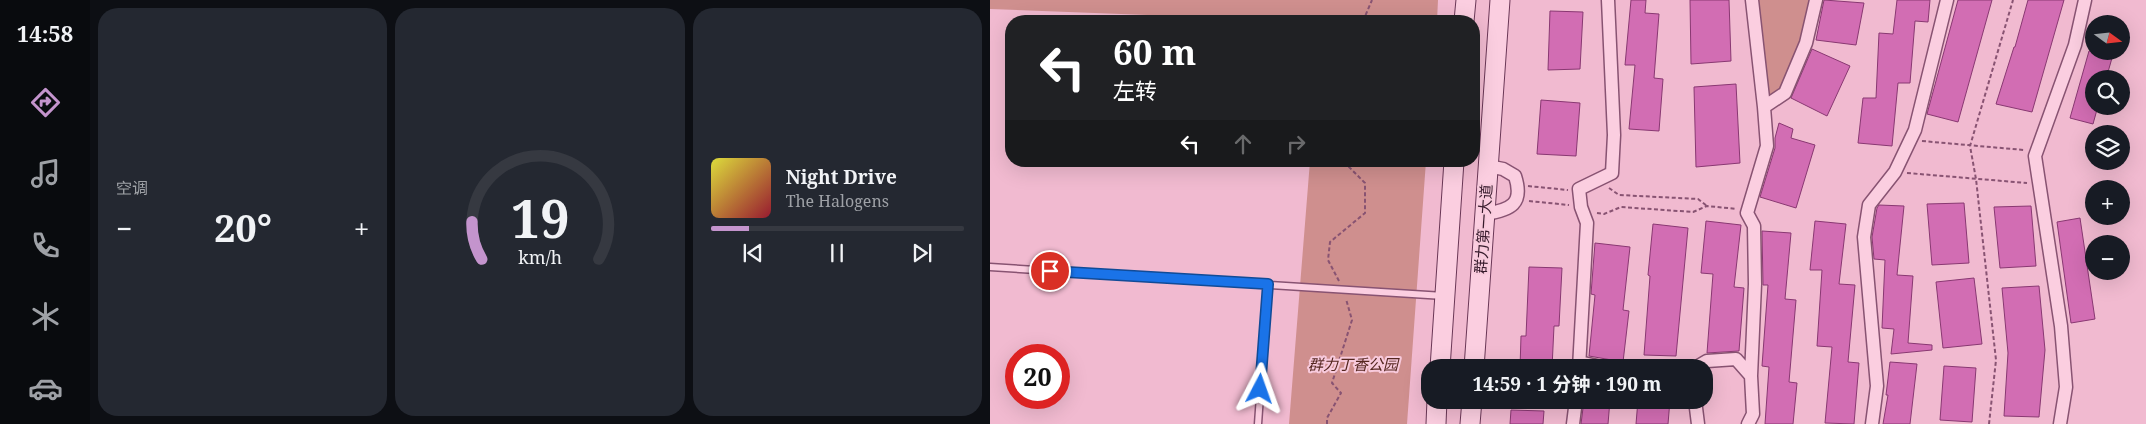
<!DOCTYPE html>
<html lang="zh">
<meta charset="utf-8">
<style>
:root{--surface:#171b24;--page:#242831;--text:#f1f3f6;--muted:#9ea1a6;--line:#363941;--accent:#c494cd}
body{margin:0;font-family:"Noto Serif","Noto Sans SC",serif;background:var(--page);color:var(--text);height:100vh;display:flex;flex-direction:column;font-size:19px;white-space:nowrap}
*{box-sizing:border-box;margin:0}
p{font-size:16px;color:var(--muted)}
.icon{flex:none;width:28px;height:28px;fill:none;stroke:currentColor;stroke-width:2;stroke-linecap:round;stroke-linejoin:round}
.map{position:relative;flex:1;overflow:hidden}
.sheet{display:flex;flex-direction:column;gap:8px;padding:8px;background:#0d0f14;width:900px}
.sheet>*{flex:none}
.top-card{position:absolute;left:15px;top:15px;width:475px;height:152px;border-radius:20px;box-shadow:0 5px 20px #0002;background:#202124;color:#fff;overflow:hidden}
.needle{width:32px;rotate:105deg}
.tools{position:absolute;left:1095px;top:15px;display:grid;gap:10px}
.tools a{display:grid;place-items:center;width:45px;height:45px;border-radius:50%;background:var(--surface);box-shadow:0 5px 20px #0002;font-size:25px}
.speed{position:absolute;left:15px;top:344px;display:flex;gap:10px;font-size:25px;font-weight:700;text-align:center}
.speed>*{display:grid;place-content:center;width:65px;height:65px;border-radius:50%;background:var(--surface);box-shadow:0 5px 20px #0002;line-height:1}
.speed .limit{border:8px solid #d22;background:#fff;color:#111}
.pin{position:absolute;display:grid;place-items:center;width:42px;height:42px;color:#fff;margin:-21px;border:2px solid #fff;border-radius:50%;box-shadow:0 1px 5px #0007}
.me{position:absolute;width:55px;margin:-28px;rotate:4deg;stroke-linejoin:round;filter:drop-shadow(0 0 4px #0008)}
.turn{display:flex;align-items:center;gap:18px;height:105px;padding:0 25px;font-size:22px}
.turn .icon{width:65px;height:65px;stroke-width:2.5}
.turn b{display:block;font-size:35px;line-height:42px}
.lanes{display:flex;align-items:center;height:48px;padding:0 25px;background:#0003;justify-content:center;gap:25px;direction:ltr}
.lanes .off{opacity:.35}
.big{font-size:38px;font-weight:700;line-height:1.1}
.sheet .card{flex:1;display:flex;flex-direction:column;justify-content:center;gap:8px;min-width:0;padding:0 18px;border-radius:20px;background:var(--page)}
.sheet .dial{align-items:center;gap:0}
.dial svg{height:130px;overflow:visible;fill:none;stroke:var(--line);stroke-width:7;stroke-linecap:round;text-anchor:middle}
.dial text{fill:var(--text);stroke:none}
.song{display:flex;align-items:center;gap:15px}
.cover{width:60px;height:60px;border-radius:8px;background:linear-gradient(135deg,hsl(60 70% 55%),hsl(350 70% 35%))}
.played{height:5px;border-radius:2px;background:linear-gradient(90deg,var(--accent) 15%,var(--line) 15%)}
.keys{display:flex;justify-content:space-around;direction:ltr}
.heat{display:flex;justify-content:space-between;align-items:center;font-size:28px;direction:ltr}
.sheet .tiles{flex:1;display:grid;gap:8px;grid-template-columns:repeat(3,1fr)}
.trip{position:absolute;left:431px;top:359px;width:292px;height:50px;border-radius:20px;background:var(--surface);box-shadow:0 5px 20px #0002;font-weight:700;line-height:50px;text-align:center}
main{display:flex;flex:1;min-height:0}
.tab-bar{display:flex;flex-direction:column;width:90px;justify-content:space-around;align-items:center;background:#090b0e;color:var(--muted)}
.tab-bar .icon{width:35px;height:35px}
.tab-bar .current{color:var(--accent)}
.tab-bar b{font-size:22px;color:var(--text)}
.map>svg:first-child{display:block}
</style>
<main>
<nav class="tab-bar">
<b>14:58</b>
<svg class="icon current" aria-label="directions" viewBox="0 0 24 24"><path d="M12 3l9 9-9 9-9-9zM9 14v-3h6M13 9l2 2-2 2"/></svg>
<svg class="icon" aria-label="music" viewBox="0 0 24 24"><path d="M9 18V5l10-2v13"/><circle cx="6" cy="18" r="3"/><circle cx="16" cy="16" r="3"/></svg>
<svg class="icon" aria-label="phone" viewBox="0 0 24 24"><path d="M5 4h4l2 5-3 2q2 4 5 5l2-3 5 2v4C11 20 4 13 5 4z"/></svg>
<svg class="icon" aria-label="climate" viewBox="0 0 24 24"><path d="M12 3v18M4 7l16 10M4 17L20 7"/></svg>
<svg class="icon" aria-label="car" viewBox="0 0 24 24"><path d="M5 17H2v-5l4-1 3-4h7l3 4 3 1v5h-3M9 17h6M6 11h13"/><circle cx="7" cy="17" r="2"/><circle cx="17" cy="17" r="2"/></svg>
</nav>
<section class="sheet">
<div class="tiles">
<div class="card"><p>空调</p>
<div class="heat"><a>−</a><b class="big">20°</b><a>+</a></div>
</div>
<div class="card dial"><svg viewBox="0 0 100 80">
<path d="M14 69A42 42 0 1 1 86 69"/>
<path d="M14 69A42 42 0 0 1 8 46" stroke="#c494cd"/>
<text x="50" y="56" font-size="32" font-weight="700">19</text>
<text x="50" y="72" font-size="11">km/h</text>
</svg></div>
<div class="card">
<div class="song"><i class="cover"></i><div><b>Night Drive</b><p>The Halogens</p></div></div>
<div class="played"></div>
<div class="keys"><svg class="icon" aria-label="previous" viewBox="0 0 24 24"><path d="M18 5L8 12l10 7zM5 5v14"/></svg><svg class="icon" aria-label="pause" viewBox="0 0 24 24"><path d="M8 5v14M16 5v14"/></svg><svg class="icon" aria-label="next" viewBox="0 0 24 24"><path d="M6 5l10 7-10 7zM19 5v14"/></svg></div>
</div>
</div>
</section>
<div class="map">
<svg width="1156" height="424" viewBox="0 0 1156 424">
<rect width="100%" height="100%" fill="#f1bad0"/>
<!-- green -->
<path fill="#cf8f8e" d="M0 0H448L447 21H312L0 9Z
M762 0H826L795 93 774 107Z
M320 161H436L417 424H299Z"/>
<!-- building -->
<path fill="#d26db3" stroke="#893872" d="M641 0H656L655 13 669 14 664 78 673 79 669 131 639 129 645 65H635Z
M700 0H739L741 61 701 64Z
M834 0 874 3 866 45 826 40Z
M907 0H940L938 22 925 21 920 83H908L902 146 868 143 873 98H886L889 33 903 34Z
M968 0H1002L968 122 937 114Z
M1038 0H1074L1042 112 1006 104 1024 47H1025Z
M560 11 593 12 590 69 558 70Z
M822 49 860 66 837 116 801 98Z
M1099 51H1124L1116 79H1104V106H1108L1103 124 1080 118Z
M746 84 750 163 706 167 704 87Z
M551 100 590 103 586 156 547 154Z
M789 123 803 129 801 138 825 145 806 208 770 197 785 148V138Z
M974 203 979 263 942 265 937 204Z
M889 205 914 206 907 275 923 276 918 343 942 345V350L901 354 904 329 892 328 895 260 884 259 882 237 887 208Z
M1041 206 1046 266 1010 268 1004 207Z
M1090 218 1105 319 1081 323 1067 222Z
M716 221 751 225 744 287 754 288 749 351 717 353 723 274 711 273Z
M825 221 856 224 849 284 865 285 858 362 869 363 864 424 835 423 842 347 827 346 832 270H820Z
M663 224 698 228 686 356 654 355 660 276 658 275Z
M772 231 801 233 795 299 806 300 799 382 807 383 803 424H775L779 367 772 366 778 285H773Z
M605 243 640 247 633 310 639 311 633 362 599 356 605 295 601 294Z
M539 267 572 268 569 326H564L562 368H530L531 336H536Z
M984 278 992 344 953 348 946 282Z
M1049 286 1055 350 1049 417 1014 416 1018 353 1012 288Z
M900 362 927 364 920 424H893L898 395H896Z
M954 366 986 368 982 422 950 420Z
M594 400H620L618 424H591Z
M648 400H680L678 424H646Z
M521 410 554 411 553 424H520Z"/>
<g fill="none" stroke-linecap="round" stroke-linejoin="round">
<!-- service casing -->
<g stroke="#885372" stroke-width="9">
<path id="service" d="M0 267 454 296
M268 424 278 284"/>
</g>
<!-- minor casing -->
<g stroke="#885372" stroke-width="15">
<path id="minor" d="M762 0 774 107
M495 214C521 210 534 204 525 176L513 169 498 166
M589 362 616 368
M589 368 597 223 591 207 589 189 622 173 624 135 618 0
M705 368 717 361 746 359 761 376 763 414 758 424
M761 376 765 284 764 226 757 213 777 146 774 107 795 93 816 43 826 0
M705 400 708 424
M583 424 586 400
M882 424 887 386 874 237 879 205 905 172 925 130 957 0
M1070 424 1076 387 1071 326 1045 156 1085 45 1095 0"/>
</g>
<!-- secondary casing -->
<g stroke="#6a3756" stroke-width="21">
<path id="secondary" d="M474 21 476 0
M450 368 464 161
M484 368 510 0
M446 424 447 400
M480 424 482 400"/>
</g>
<!-- path -->
<path stroke="#885372" stroke-width="2" stroke-dasharray="4 2.5" stroke-linecap="butt" d="M373 21 382 0
M932 141 1034 150
M917 173 1037 183
M538 186 578 190
M619 188 629 195 708 199 717 206
M539 201 579 205
M607 213 614 214 631 207 703 212 717 206 747 209
M349 281 338 260 340 242 375 213V183L353 161
M337 424V418L351 393 342 383 362 320 356 299
M999 424 1006 360 986 179 980 146 1023 0"/>
<!-- service -->
<use href="#service" stroke="#fbcee0" stroke-width="6"/>
<!-- minor -->
<use href="#minor" stroke="#fbcee0" stroke-width="12"/>
<!-- secondary -->
<use href="#secondary" stroke="#fbcee0" stroke-width="19"/>
</g>
<g fill="none" stroke-linecap="round" stroke-linejoin="round">
<!-- route casing -->
<g stroke="#114b97" stroke-width="12">
<path id="route" d="M60 271 278 284 270 389"/>
</g>
<!-- route -->
<use href="#route" stroke="#1a73e8" stroke-width="9"/>
</g>
<g text-anchor="middle" stroke-width="4" stroke-linejoin="round" paint-order="stroke">
<!-- street labels -->
<g font-size="15" fill="#361a2b" stroke="#f8cadc">
<text transform="translate(494 229) rotate(-86)" y="5">群力第一大道</text>
</g>
<!-- park labels -->
<g font-size="15" font-style="italic" fill="#54261f" stroke="#f8cadc">
<text x="363" y="370">群力丁香公园</text>
</g>
</g>
</svg>
<div class="tools">
<a><svg class="needle" viewBox="-14 -14 28 28"><path d="M0-13l5 13h-10z" fill="#e53935"/><path d="M0 13l5-13h-10z" fill="#9ea1a6"/></svg></a>
<a><svg class="icon" aria-label="search" viewBox="0 0 24 24"><circle cx="10" cy="10" r="6"/><path d="M15 15l6 6"/></svg></a>
<a><svg class="icon" aria-label="layers" viewBox="0 0 24 24"><path d="M12 4l9 5-9 5-9-5zM3 14l9 5 9-5"/></svg></a>
<a>+</a>
<a>−</a>
</div>
<div class="speed"><div class="limit">20</div></div>
<div class="pin" style="left:60px;top:271px;background:#d93025"><svg class="icon" aria-label="arrive" viewBox="0 0 24 24"><path d="M6 21V4h12l-3 4 3 4H6"/></svg></div>
<svg class="me" style="left:270px;top:389px" viewBox="-20 -20 40 40"><path d="M0-17L14 15 0 8-14 15z" fill="#1a73e8" stroke="#fff" stroke-width="4"/></svg>
<div class="trip">14:59 · 1 分钟 · 190 m</div>
<div class="top-card">
<div class="turn"><svg class="icon" aria-label="left" viewBox="0 0 24 24"><path d="M17 20v-9H6M10 6l-5 5 5 5"/></svg><div><b>60 m</b>左转</div></div>
<div class="lanes"><svg class="icon" aria-label="left" viewBox="0 0 24 24"><path d="M17 20v-9H6M10 6l-5 5 5 5"/></svg><svg class="icon off" aria-label="ahead" viewBox="0 0 24 24"><path d="M12 20V5M6 11l6-6 6 6"/></svg><svg class="icon off" aria-label="right" viewBox="0 0 24 24"><path d="M7 20v-9h11M14 6l5 5-5 5"/></svg></div>
</div>
</div>
</main>
